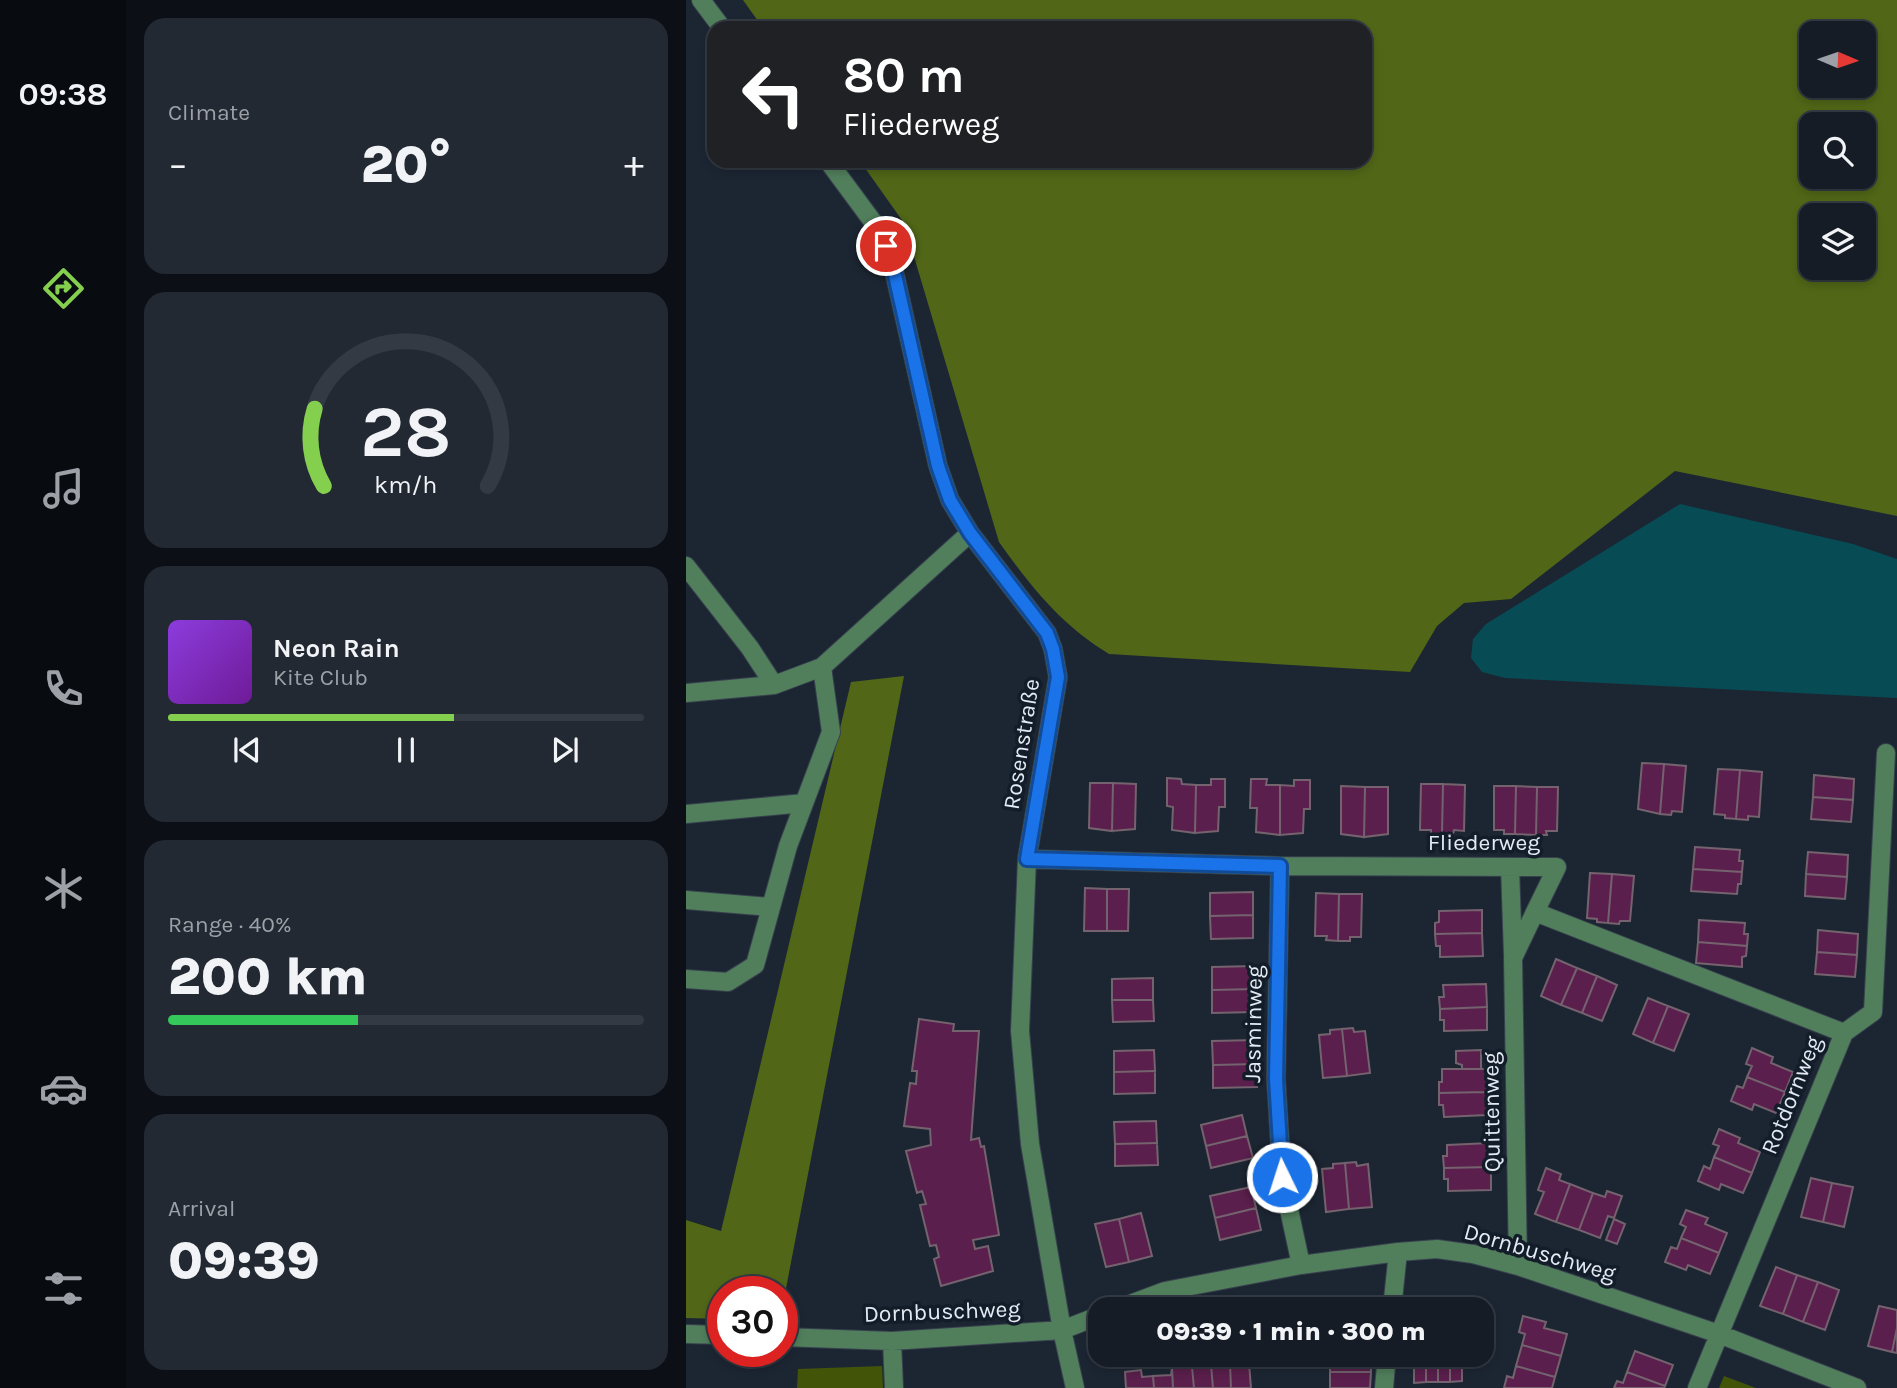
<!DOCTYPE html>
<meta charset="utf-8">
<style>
:root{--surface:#151c26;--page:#222932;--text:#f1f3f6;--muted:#9da1a7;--line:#343a43;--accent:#84d04e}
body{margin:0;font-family:Karla,sans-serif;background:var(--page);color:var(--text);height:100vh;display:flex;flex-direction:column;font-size:26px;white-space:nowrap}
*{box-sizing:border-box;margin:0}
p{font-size:23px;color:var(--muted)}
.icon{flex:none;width:38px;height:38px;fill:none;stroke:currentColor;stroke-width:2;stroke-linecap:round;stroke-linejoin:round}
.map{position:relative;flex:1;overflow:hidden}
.side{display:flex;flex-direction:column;gap:18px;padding:18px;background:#0c0f15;width:560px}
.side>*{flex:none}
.hud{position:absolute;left:21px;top:21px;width:665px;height:147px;border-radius:21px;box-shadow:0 4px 10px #0003,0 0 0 2px var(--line);background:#202124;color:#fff;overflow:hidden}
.needle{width:46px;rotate:92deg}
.fabs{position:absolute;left:1113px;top:21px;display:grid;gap:14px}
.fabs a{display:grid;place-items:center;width:77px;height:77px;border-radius:14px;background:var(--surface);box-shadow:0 4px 10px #0003,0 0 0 2px var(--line);font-size:35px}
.speed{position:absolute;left:21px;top:1276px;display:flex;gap:14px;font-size:35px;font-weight:700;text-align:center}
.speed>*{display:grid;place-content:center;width:91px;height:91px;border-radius:50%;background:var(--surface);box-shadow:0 4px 10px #0003,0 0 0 2px var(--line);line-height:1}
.speed .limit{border:10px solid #d22;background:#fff;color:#111}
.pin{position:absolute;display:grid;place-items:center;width:60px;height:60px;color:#fff;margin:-30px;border:4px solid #fff;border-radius:50%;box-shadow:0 2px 7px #0007}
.me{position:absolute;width:77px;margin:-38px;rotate:356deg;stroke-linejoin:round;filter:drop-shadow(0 0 5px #0008)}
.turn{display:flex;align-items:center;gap:24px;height:147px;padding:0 21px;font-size:32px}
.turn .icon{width:91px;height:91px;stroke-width:2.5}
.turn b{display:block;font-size:49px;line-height:60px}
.big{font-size:52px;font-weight:800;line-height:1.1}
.side .widget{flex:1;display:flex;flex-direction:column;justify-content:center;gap:10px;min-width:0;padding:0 24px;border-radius:21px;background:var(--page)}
.side .dial{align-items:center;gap:0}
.dial svg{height:182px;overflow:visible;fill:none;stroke:var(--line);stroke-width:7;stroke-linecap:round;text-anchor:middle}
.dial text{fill:var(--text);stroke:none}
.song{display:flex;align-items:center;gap:21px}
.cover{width:84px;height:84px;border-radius:10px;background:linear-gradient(135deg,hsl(270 70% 55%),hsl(280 70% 35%))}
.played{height:7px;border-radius:4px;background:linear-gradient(90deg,var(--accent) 60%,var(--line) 60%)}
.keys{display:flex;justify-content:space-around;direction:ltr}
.heat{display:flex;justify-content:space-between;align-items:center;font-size:38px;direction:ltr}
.charge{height:10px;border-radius:5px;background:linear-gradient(90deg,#34c759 40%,var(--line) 0)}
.trip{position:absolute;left:402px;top:1297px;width:406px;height:70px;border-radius:21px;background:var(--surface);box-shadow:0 4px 10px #0003,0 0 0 2px var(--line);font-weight:800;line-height:70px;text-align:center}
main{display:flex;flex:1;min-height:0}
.tabs{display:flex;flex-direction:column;width:126px;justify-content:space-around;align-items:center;background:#080b0f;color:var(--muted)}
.tabs .icon{width:49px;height:49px}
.tabs .active{color:var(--accent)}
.tabs b{font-size:32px;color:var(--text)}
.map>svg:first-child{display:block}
</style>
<main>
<nav class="tabs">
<b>09:38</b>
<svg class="icon active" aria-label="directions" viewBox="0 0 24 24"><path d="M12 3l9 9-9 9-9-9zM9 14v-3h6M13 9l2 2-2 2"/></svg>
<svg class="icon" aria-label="music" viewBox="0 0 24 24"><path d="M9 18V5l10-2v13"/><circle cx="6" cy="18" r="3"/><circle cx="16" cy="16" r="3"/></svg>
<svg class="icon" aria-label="phone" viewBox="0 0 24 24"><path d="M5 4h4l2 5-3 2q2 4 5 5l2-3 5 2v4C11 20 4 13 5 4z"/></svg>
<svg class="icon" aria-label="climate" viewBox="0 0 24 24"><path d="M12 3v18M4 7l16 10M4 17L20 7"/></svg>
<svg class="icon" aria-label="car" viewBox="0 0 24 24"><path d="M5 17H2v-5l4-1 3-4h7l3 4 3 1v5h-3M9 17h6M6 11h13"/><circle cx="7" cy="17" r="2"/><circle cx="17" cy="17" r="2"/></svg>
<svg class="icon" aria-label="filters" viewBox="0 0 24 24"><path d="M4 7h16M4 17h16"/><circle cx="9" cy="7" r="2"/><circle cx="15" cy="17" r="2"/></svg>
</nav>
<section class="side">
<div class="widget"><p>Climate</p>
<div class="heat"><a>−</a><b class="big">20°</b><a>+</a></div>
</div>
<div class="widget dial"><svg viewBox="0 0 100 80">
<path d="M14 69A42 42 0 1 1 86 69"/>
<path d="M14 69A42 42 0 0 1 10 35" stroke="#84d04e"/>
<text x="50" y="56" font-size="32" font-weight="700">28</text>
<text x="50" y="72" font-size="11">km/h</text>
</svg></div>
<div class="widget">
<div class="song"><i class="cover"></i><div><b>Neon Rain</b><p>Kite Club</p></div></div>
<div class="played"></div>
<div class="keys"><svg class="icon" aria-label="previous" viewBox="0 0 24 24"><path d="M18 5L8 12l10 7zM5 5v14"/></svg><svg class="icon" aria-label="pause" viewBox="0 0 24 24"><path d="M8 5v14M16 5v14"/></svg><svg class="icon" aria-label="next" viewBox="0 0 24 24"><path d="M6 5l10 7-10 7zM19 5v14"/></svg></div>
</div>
<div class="widget"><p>Range · 40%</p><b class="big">200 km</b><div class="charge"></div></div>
<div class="widget"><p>Arrival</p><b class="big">09:39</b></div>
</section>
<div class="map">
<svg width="1211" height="1388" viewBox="0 0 1211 1388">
<rect width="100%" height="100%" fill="#1c2633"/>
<!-- green -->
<path fill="#415408" d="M196 1366 197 1388H111L112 1369Z
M1038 1376 1070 1388H1033Z"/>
<!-- forest -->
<path fill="#516617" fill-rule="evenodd" d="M57 0H1211V516L989 471 825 599 778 603 751 626 724 672 423 654C375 625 345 587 313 542L218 223 174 161H679V28H77ZM1125 33H1178V86H1125ZM1125 124H1178V177H1125ZM1125 215H1178V268H1125Z
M218 676 96 1309V1292H37V1319L0 1318V1220L35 1231 165 682Z"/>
<!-- water -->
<path fill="#074c55" d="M994 504 1167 544 1211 559V698L819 678 796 672 785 658 787 639 800 624Z"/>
<!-- building -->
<path fill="#5a1f4c" stroke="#74626e" stroke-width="2" d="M956 763 978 764 974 814 952 809Z
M978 764 1000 766 996 812 986 811 985 815 974 814Z
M1032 769 1054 770 1050 819 1039 818V815L1028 814Z
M1054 770 1076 772 1073 817 1062 816V820L1050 819Z
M1128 775 1168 779 1167 800 1127 797Z
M481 778 495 779 496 784 510 785 509 833 486 830 487 807 481 806Z
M525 779H539V807H533L532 831 509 833 510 785H525Z
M565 779H581L580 785H594V835L570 832 571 808H564Z
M608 780H624V809H618L617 833 594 835V785L608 786Z
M404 783H427L426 831 403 828Z
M427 783 450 784 449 829 426 831Z
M735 784H757L756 834H745V830H734Z
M757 784 779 785 778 831 768 830 767 834H756Z
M655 786 679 787 678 837 655 834Z
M808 786H830L829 834H818V830H808Z
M830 786 851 787 850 835 829 834Z
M679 787H702V834L678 837Z
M851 787H872L871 831H860L861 835H850Z
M1127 797 1167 800 1165 822 1125 819Z
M1009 847 1054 850 1053 861H1057L1056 872 1007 869Z
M1122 852 1162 855 1161 877 1120 874Z
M1007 869 1056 872 1055 884H1052L1051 894 1005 891Z
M904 873 926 874 922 923 911 922V919L901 918Z
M926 874 948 876 944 921H934L933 924 922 923Z
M1120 874 1161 877 1159 899 1119 896Z
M399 888 421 889V931H398Z
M421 889H443L442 931H421Z
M567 892V915L524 916V893Z
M630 893 653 894 652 941 640 940 641 936H629Z
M653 894H676L675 937H664V941H652Z
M796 910V933L749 934V923L753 922V911Z
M567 915V938L525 939 524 916Z
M1013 920 1059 923 1058 934H1062L1061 946 1012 942Z
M1132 930 1172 934 1171 955 1131 952Z
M796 933 797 956 754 957V946H750L749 934Z
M1012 942 1061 946 1060 956 1056 957V967L1010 963Z
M1131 952 1171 955 1169 977 1129 974Z
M870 959 891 968 875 1005 855 996Z
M568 966 569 989 526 990V967Z
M891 968 911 976 896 1013 875 1005Z
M911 976 931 985 916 1021 896 1013Z
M467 978V1000H426V979Z
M800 984 801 1007 754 1009 753 997H758L757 985Z
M569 989V1012L526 1013V990Z
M962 998 982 1006 967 1043 947 1034Z
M426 1000H467L468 1021 427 1022Z
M982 1006 1003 1014 988 1051 967 1043Z
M801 1007V1030L758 1031V1020H754V1009Z
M233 1019 268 1024 267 1031H293L285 1140 293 1138 295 1147 298 1146 313 1235 287 1240 289 1249 302 1246 307 1271 255 1286 248 1259 253 1257 250 1245 244 1246 234 1205 240 1204 236 1191 231 1193 220 1151 245 1145 244 1129 218 1126 224 1083 230 1084 231 1071H226Z
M667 1028 668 1032 679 1031 684 1073 661 1076 656 1029Z
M656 1029 661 1076 637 1078 633 1035 644 1034V1030Z
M571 1040V1064L527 1065 526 1041Z
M1066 1048 1087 1057 1085 1063 1107 1072 1099 1092 1061 1077 1066 1066 1060 1064Z
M468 1050 469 1071 428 1072V1051Z
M795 1050V1069H776V1065L770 1063V1051Z
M571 1064V1087L527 1088V1065Z
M756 1069H800V1092L753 1093V1082H756Z
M469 1071V1093L428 1094V1072Z
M1061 1077 1099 1092 1090 1113 1068 1104 1066 1110 1045 1101 1051 1086 1057 1088Z
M800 1092 801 1115 758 1117 757 1105H753V1093Z
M556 1115 561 1136 520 1146 515 1125Z
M470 1121 471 1143 429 1144 428 1122Z
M1033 1129 1054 1138 1052 1143 1074 1152 1066 1173 1028 1157 1033 1146 1027 1144Z
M561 1136 567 1158 525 1168 520 1146Z
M471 1143 472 1165 429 1166V1144Z
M804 1143 805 1167 758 1168 757 1156H761V1145Z
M1028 1157 1066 1173 1057 1193 1035 1184 1033 1190 1012 1181 1018 1166 1024 1169Z
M670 1162 671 1166 682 1164 686 1207 663 1209 659 1163Z
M659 1163 663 1209 640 1212 636 1169 647 1168V1164Z
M805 1167V1190L762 1191V1179H758V1168Z
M860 1168 875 1174 873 1180 884 1184 870 1222 849 1214 858 1192 852 1190Z
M1125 1178 1146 1183 1137 1222 1115 1217Z
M1146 1183 1167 1187 1158 1227 1137 1222Z
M884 1184 907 1193 893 1230 870 1222Z
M565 1187 570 1208 529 1218 524 1196Z
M921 1191 936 1196 928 1218 922 1216 914 1238 893 1230 907 1193 919 1197Z
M570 1208 575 1230 534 1240 529 1218Z
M1000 1210 1022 1218 1019 1224 1041 1233 1033 1253 995 1238 1000 1227 994 1224Z
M455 1213 466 1256 443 1262 433 1219Z
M433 1219 443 1262 420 1267 409 1224Z
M928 1219 939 1224 931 1244 920 1240Z
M995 1238 1033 1253 1024 1274 1002 1265 1000 1270 979 1262 985 1247 991 1249Z
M1090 1267 1111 1275 1097 1314 1074 1306Z
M1111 1275 1132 1282 1117 1322 1097 1314Z
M1132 1282 1153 1290 1139 1330 1117 1322Z
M1193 1306 1211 1310V1328L1206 1352 1182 1346Z
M837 1316 860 1322 858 1328 881 1334 875 1356 836 1345 839 1334 833 1332Z
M1211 1328V1353L1206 1352Z
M836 1345 875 1356 869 1377 830 1366Z
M949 1351 987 1365 979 1386 941 1372Z
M644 1354H685V1372H644Z
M764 1357H776V1381L764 1382Z
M764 1357V1382H752V1358Z
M728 1358H740V1382L728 1383Z
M740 1358H752V1382H740Z
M563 1363 565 1388H545L544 1364Z
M544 1364 545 1388H527L525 1365Z
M525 1365 527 1388H508L506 1367Z
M830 1366 869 1377 866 1388H818L821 1376 827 1378Z
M506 1367 508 1388H487L486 1368Z
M486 1368 487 1388H468L467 1376 485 1375Z
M455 1370 456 1377 467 1376 468 1388H440L439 1372Z
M644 1372H685L684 1388H644Z
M941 1372 979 1386 978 1388H928L931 1381 937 1383Z"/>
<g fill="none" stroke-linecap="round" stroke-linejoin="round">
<!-- minor casing -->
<g stroke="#38414e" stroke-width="20">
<path id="minor" d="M15 0 36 28
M142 161 193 230 206 262 252 466 264 500 284 533 361 633 367 649 372 677 341 859 334 1031 344 1144 376 1330 389 1388
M0 566 64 648 88 685
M0 693 88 685 136 667 284 533
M0 814 118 803
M341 859 594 866 871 867 849 912 1158 1033
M594 866 590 1079 596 1177 615 1265
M824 867 827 955
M0 900 85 907
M0 979 42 982 69 965 102 846 145 732 136 667
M832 1266 827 958 849 912
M431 1309 479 1291 615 1265 712 1252 751 1249 787 1254 832 1266 1033 1334 1171 1388
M706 1309 712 1252
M0 1334 37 1335
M96 1337 206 1341 376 1330 415 1315
M206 1341 208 1388
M698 1388 701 1354
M1011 1388 1158 1033 1187 1012 1200 753"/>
</g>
<!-- minor -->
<use href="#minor" stroke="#517f5c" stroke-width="18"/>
</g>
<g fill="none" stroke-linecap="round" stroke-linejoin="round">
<!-- route casing -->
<g stroke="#114b97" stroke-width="18">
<path id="route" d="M200 246 206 262 252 466 264 500 284 533 361 633 367 649 372 677 341 859 594 866 590 1079 596 1177"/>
</g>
<!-- route -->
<use href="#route" stroke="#1a73e8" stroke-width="12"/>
</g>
<g text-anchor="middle" stroke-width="7" stroke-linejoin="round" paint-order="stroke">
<!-- street labels -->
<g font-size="23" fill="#e3eaf3" stroke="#131d29">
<text transform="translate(335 744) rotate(-81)" y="8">Rosenstraße</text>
<text x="798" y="850">Fliederweg</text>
<text transform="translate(567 1024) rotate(-89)" y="8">Jasminweg</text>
<text transform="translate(1105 1095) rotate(-68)" y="8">Rotdornweg</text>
<text transform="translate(805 1112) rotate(-91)" y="8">Quittenweg</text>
<text transform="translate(854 1252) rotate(16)" y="8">Dornbuschweg</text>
<text transform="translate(256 1311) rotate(-2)" y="8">Dornbuschweg</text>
</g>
</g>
</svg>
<div class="fabs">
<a><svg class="needle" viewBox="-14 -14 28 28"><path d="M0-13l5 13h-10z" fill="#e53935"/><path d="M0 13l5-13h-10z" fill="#9da1a7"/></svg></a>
<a><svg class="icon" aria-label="search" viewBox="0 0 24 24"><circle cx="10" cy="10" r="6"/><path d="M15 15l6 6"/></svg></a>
<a><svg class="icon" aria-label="layers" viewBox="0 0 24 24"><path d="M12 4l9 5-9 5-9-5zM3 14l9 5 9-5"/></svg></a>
</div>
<div class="speed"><div class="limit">30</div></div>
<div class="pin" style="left:200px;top:246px;background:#d93025"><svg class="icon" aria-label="arrive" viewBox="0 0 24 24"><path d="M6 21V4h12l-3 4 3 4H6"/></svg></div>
<svg class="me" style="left:596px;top:1177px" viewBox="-20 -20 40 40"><circle r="17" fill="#1a73e8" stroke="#fff" stroke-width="3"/><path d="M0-11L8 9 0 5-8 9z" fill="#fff"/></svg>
<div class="trip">09:39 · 1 min · 300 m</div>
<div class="hud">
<div class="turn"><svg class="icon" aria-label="left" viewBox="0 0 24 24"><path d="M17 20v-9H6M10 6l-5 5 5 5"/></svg><div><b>80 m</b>Fliederweg</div></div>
</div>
</div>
</main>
